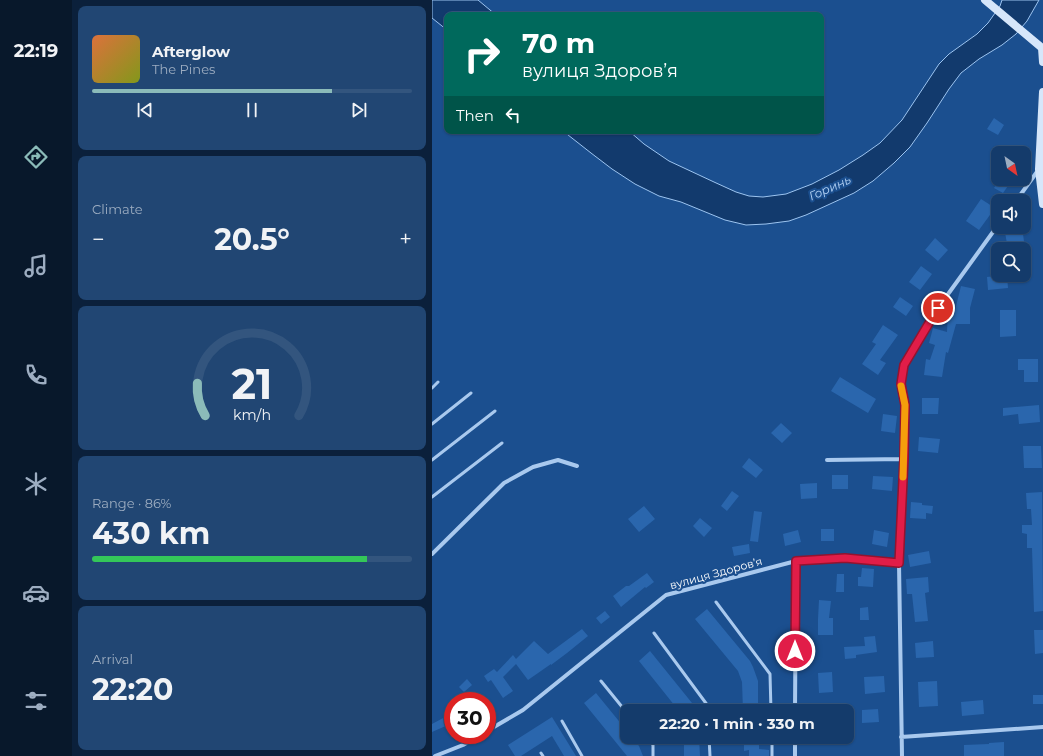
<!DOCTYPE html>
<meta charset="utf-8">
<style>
:root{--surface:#143b6b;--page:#214673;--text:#f1f3f6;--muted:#9dadc1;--line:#33557e;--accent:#8bbbb9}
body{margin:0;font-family:Montserrat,sans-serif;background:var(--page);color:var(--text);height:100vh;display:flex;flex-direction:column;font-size:15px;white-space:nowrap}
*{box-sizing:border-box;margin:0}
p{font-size:13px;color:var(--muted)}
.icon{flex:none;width:22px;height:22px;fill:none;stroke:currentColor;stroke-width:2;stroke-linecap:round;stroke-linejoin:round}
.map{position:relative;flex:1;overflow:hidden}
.side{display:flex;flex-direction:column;gap:6px;padding:6px;background:#0b203b;width:360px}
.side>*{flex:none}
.hud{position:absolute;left:12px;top:12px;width:380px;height:122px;border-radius:8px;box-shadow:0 1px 3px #0004,0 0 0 1px var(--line);background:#00695c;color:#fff;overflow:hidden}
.needle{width:26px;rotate:147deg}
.buttons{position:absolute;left:559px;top:146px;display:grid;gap:8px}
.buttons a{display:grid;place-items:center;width:40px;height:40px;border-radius:8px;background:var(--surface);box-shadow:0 1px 3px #0004,0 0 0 1px var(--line);font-size:20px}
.speed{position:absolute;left:12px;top:692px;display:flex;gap:8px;font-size:20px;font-weight:700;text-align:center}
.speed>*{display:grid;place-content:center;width:52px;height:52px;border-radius:50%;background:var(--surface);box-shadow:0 1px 3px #0004,0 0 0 1px var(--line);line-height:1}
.speed .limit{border:6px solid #d22;background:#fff;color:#111}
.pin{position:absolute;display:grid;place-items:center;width:34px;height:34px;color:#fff;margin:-17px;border:2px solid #fff;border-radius:50%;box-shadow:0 1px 4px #0007}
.me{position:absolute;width:44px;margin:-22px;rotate:0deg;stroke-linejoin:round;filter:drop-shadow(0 0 3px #0008)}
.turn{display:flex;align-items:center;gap:14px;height:84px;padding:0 12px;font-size:18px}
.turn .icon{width:52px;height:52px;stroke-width:2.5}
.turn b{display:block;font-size:28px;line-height:34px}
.then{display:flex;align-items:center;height:38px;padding:0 12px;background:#0003;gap:8px;font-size:15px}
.big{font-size:30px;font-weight:700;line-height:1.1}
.side .card{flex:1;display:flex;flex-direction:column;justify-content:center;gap:6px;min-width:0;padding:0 14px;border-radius:8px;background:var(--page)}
.side .dial{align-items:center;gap:0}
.dial svg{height:104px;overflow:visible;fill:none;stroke:var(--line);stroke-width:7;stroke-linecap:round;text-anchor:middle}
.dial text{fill:var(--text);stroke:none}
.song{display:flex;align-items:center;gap:12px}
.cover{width:48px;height:48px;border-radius:6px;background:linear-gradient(135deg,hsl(20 70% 55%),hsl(70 70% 35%))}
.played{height:4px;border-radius:2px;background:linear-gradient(90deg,var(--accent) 75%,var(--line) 75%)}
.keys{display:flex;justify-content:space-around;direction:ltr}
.heat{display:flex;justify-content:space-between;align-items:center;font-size:22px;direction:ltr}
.charge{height:6px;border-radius:3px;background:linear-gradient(90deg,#34c759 86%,var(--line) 0)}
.trip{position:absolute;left:188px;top:704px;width:234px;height:40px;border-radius:8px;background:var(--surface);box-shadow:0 1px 3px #0004,0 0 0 1px var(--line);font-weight:700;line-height:40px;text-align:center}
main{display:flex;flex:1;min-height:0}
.tabs{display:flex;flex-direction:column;width:72px;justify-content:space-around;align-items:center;background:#08182b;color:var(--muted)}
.tabs .icon{width:28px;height:28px}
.tabs .selected{color:var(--accent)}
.tabs b{font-size:18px;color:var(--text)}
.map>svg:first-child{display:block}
</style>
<main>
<nav class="tabs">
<b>22:19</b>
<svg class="icon selected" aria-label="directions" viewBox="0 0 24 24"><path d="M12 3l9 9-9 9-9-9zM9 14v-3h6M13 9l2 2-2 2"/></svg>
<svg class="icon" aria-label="music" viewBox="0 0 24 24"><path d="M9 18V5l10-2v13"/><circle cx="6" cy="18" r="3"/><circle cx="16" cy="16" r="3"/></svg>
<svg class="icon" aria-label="phone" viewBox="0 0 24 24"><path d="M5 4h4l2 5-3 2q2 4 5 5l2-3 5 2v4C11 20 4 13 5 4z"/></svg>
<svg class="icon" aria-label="climate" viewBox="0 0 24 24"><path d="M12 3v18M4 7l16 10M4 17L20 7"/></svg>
<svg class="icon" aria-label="car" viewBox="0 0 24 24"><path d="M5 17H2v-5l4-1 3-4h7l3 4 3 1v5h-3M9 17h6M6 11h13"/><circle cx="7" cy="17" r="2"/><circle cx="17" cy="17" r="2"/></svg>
<svg class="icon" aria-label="filters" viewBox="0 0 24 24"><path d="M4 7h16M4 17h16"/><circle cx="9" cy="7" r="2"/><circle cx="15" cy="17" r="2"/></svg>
</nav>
<section class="side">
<div class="card">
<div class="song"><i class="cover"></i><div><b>Afterglow</b><p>The Pines</p></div></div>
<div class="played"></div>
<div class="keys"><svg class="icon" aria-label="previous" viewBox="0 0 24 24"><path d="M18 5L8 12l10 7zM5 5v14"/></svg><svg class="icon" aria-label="pause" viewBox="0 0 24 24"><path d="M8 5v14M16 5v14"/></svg><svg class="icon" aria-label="next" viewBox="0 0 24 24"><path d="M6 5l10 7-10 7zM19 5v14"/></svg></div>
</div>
<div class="card"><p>Climate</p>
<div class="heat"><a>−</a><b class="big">20.5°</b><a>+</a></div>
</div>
<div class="card dial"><svg viewBox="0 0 100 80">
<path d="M14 69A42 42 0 1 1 86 69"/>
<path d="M14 69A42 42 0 0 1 8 44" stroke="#8bbbb9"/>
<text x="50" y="56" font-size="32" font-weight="700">21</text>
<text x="50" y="72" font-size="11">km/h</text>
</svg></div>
<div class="card"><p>Range · 86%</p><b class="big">430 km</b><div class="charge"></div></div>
<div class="card"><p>Arrival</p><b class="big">22:20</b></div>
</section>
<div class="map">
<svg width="611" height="756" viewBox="0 0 611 756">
<rect width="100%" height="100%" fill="#1b4f8f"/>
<!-- water -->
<path fill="#123a6d" stroke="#9cc4f0" d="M0 0H46L64 15H15V30L0 18Z
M570 0H607L595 21 584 34 570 45 547 59 529 73 517 89 495 123 478 147 462 163 441 181 422 193 374 215 357 221 334 224 314 225 293 220 249 202 227 196 203 184 180 169 159 153 131 131H197L212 144 237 161 282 182 304 192 317 196 331 197 354 194 380 184 407 170 431 155 448 143 470 120 507 64 517 54 545 34 556 23 568 6Z"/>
<!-- building -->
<path fill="#2a66ad" d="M562 118 572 125 566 135 555 129Z
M568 179H573L578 183 571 193 562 188Z
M549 199 563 208 547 230 534 221Z
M572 227H595L596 233 591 234 593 249H576Z
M503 238 516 250 506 261 493 250Z
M489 266 500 274 488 290 477 282Z
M571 275H575L576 288 556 290 555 277Z
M529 286 543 289 538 308V324H524L516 353 514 352 510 377 492 375 494 359 498 360 503 345 497 343 501 328 515 332 516 309 523 310Z
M468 297 481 306 474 316 461 307Z
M568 310H584V336L568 337Z
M451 325 466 335 448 360 454 363 446 375 430 364 444 344 440 342Z
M586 359H606V382H592V370H586Z
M408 377 444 399 436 413 399 391Z
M490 398H507L506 414H490Z
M607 405 608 422 587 424 586 414 571 416V408Z
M451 414 465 416 463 433 449 431Z
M349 423 360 433 350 443 339 433Z
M487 437 508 439 506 453 486 451Z
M591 446H609L610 468H592Z
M317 458 331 470 324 478 310 467Z
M400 475H416V489H400Z
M441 476 461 477 460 491 440 489Z
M385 483V498L369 499 368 484Z
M300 491 307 496 295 511 289 506Z
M610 492 611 611 602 612 600 548H595V534L590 533V525H600L599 509H595L594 493Z
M479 502 490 503V505L501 506 500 514 494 513V519L478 518Z
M212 506 223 519 207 532 196 519Z
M322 511 330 512 326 542 318 541Z
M268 518 280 528 272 537 261 526Z
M389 529H402V541H389Z
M366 530 369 542 353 546 351 534Z
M442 530 457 533 455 547 440 544Z
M317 544 318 553 302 556 300 547Z
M497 551 499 563 478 567 476 555Z
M430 568 442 569 441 587 426 586V577H429Z
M215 573 222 582 214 588 213 587 189 607 181 596 194 586H197Z
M405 574H412V592H404Z
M496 577 497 592 493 593 496 621 483 622 480 594H475L474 579Z
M387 600 399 601 397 618H401V635H386V619Z
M436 607 437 620H428V608Z
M275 609 318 661 321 667 326 681V711H311L310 682 306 671 263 619Z
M173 611 178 617 169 624 164 618Z
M150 629 156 636 135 653 119 665V664L96 680 84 664 71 677 81 691 71 698 59 680 56 682 52 676 62 669 65 672 81 655 84 659 102 641 116 654Z
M602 630H611V653L603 654Z
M443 636 445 652 424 655V658L413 659 412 647 433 646 432 637Z
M501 641 502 657 484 658 483 643Z
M218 651 260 703 265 711H247L207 661Z
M400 672 401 692 387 693 386 673Z
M452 676 453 692 433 694 432 677Z
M35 679 40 685 32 692 27 687Z
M505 681 506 706 487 707 486 682Z
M164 693 195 731V737H200L207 746 211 756H195L152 703Z
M601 695H611V704H601Z
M551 700 552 714 530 716 529 702Z
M446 709 447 722 430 723V710Z
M13 717 16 725 0 732V724Z
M120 717 144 756H132L120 736 89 756H83L76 745Z
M252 737H267L268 756H252Z
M312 737H327V749L337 750V756H317V750L312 751Z
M572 742V756H532V745L557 744V743Z"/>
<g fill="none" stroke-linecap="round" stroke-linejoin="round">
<!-- lane -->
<path stroke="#a9c9ee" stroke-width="3" d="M0 388 6 382
M0 424 39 393
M0 460 63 411
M0 497 70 443
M284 602 338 674 339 711
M222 633 276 706V711
M169 681 195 713
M130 721 150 756
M215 737 221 745V756
M277 737 278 756
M340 737V756
M109 753 111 756"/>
<!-- street -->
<path stroke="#a9c9ee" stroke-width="4" d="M584 201 607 169
M395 460 472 459
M0 554 72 483 101 467 126 460 145 466
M363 711 364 561
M55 731 91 710 234 595 364 561 413 558 467 563
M469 737 611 727
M3 756 31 745 48 735
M363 756V737
M470 756 467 563 472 459 473 405 469 384 472 365 506 308 566 225"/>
<!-- secondary -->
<path stroke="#d6e6fa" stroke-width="8" d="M553 0 610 48 611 62
M611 92 607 169 611 204"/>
</g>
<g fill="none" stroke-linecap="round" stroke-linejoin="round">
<!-- route casing -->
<g stroke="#92132f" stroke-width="10">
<path id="route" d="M363 651 364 561 413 558 467 563 472 459 473 405 469 384 472 365 506 308"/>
</g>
<!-- route -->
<use href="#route" stroke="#e11d48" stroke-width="7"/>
<!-- slow -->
<path stroke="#f59e0b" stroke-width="7" d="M469 386 473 405 471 477"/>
</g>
<g text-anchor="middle" stroke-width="4" stroke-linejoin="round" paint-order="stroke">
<!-- street labels -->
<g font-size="11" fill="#fff" stroke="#1b4f8f">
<text transform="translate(284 573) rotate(-15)" y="4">вулиця Здоровʼя</text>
</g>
<!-- water labels -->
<g font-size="12" font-style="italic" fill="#b5d3f5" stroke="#1b4f8f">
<text transform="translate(398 188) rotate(-24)" y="4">Горинь</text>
</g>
</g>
</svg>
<div class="buttons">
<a><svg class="needle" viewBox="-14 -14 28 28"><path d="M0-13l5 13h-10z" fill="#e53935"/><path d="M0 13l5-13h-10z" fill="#9dadc1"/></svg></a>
<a><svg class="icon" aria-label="sound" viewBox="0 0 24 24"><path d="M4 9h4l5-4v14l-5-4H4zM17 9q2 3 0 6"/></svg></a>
<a><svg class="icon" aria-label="search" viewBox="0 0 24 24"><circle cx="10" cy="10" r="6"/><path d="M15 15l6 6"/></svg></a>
</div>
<div class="speed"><div class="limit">30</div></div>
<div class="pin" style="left:506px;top:308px;background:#d93025"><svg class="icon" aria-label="arrive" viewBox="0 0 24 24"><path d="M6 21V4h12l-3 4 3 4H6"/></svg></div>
<svg class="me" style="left:363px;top:651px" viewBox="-20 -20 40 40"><circle r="17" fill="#e11d48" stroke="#fff" stroke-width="3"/><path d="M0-11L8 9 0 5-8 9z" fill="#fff"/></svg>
<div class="trip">22:20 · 1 min · 330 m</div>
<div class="hud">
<div class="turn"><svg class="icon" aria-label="right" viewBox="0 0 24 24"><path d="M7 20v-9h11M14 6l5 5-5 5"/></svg><div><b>70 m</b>вулиця Здоровʼя</div></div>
<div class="then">Then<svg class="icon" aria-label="left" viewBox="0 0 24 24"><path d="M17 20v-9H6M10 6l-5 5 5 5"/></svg></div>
</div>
</div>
</main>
